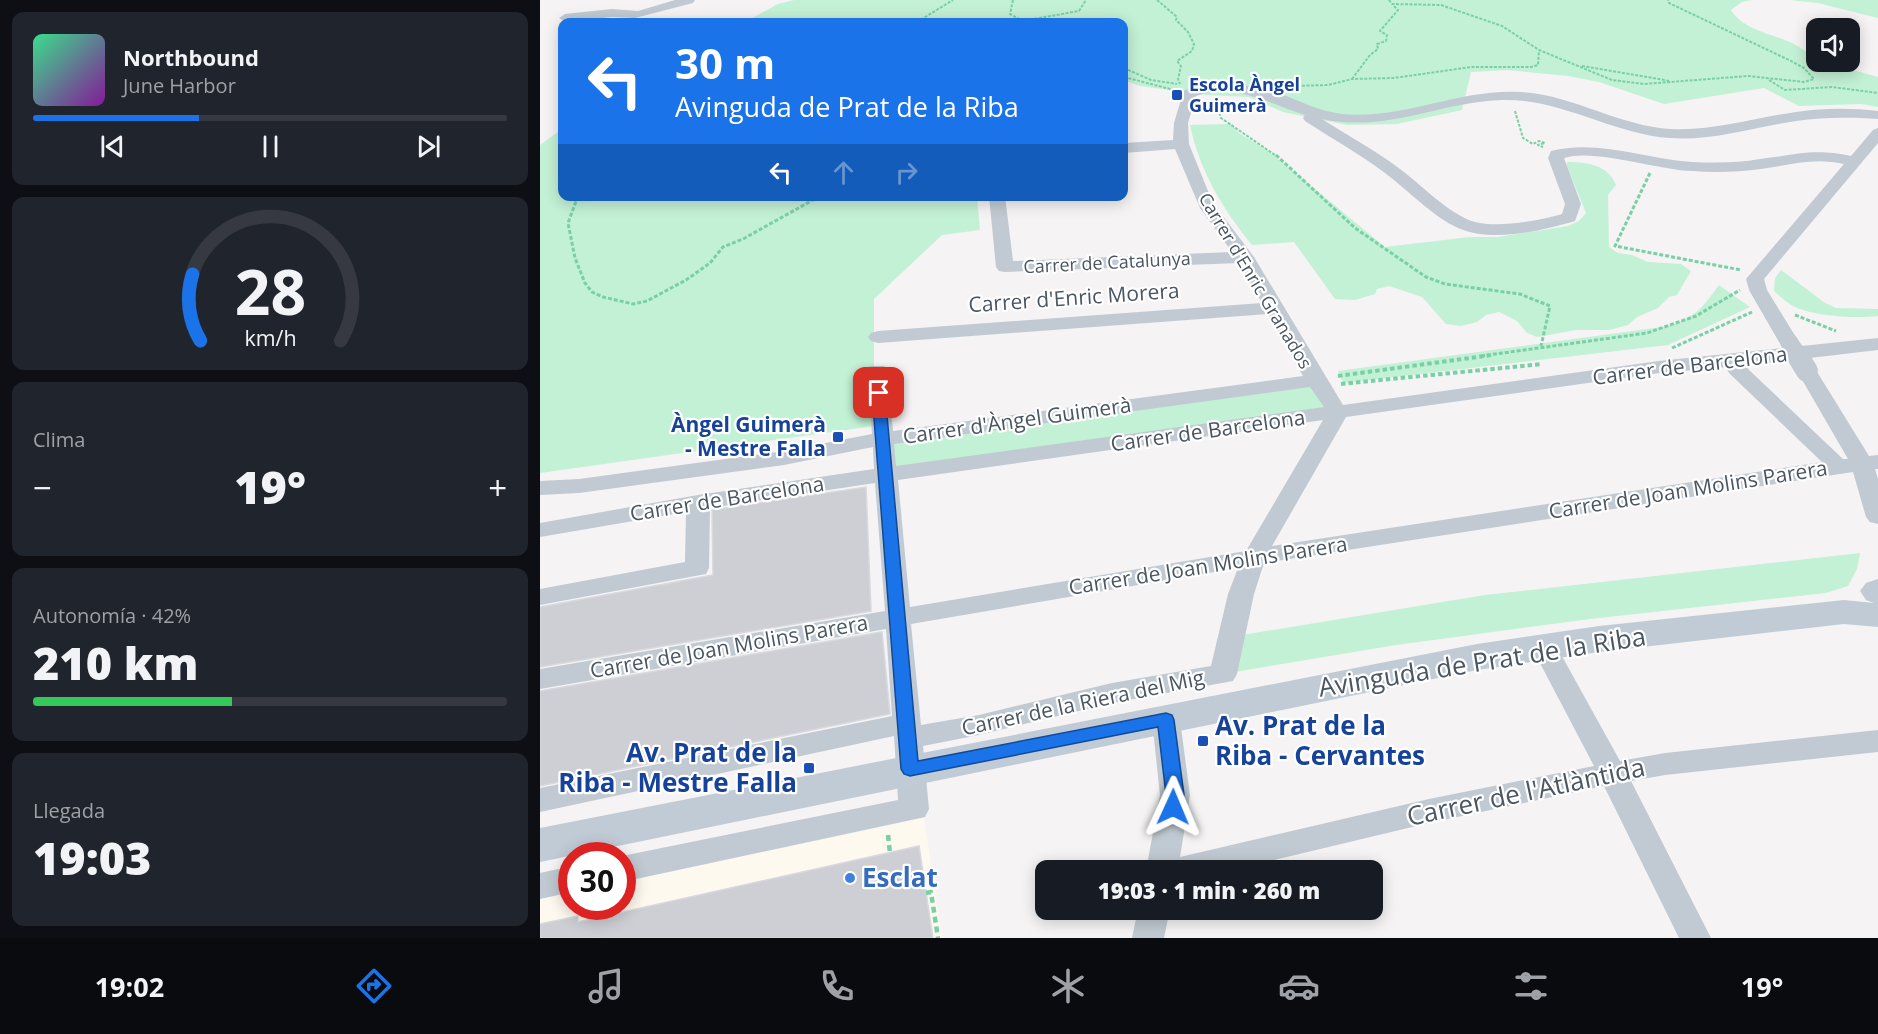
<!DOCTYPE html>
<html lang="es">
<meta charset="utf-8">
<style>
:root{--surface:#171b24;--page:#20242c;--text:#f1f3f6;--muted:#9ea1a6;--line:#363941;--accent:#1a73e8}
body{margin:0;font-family:"Open Sans",sans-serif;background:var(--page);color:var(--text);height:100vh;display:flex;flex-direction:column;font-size:22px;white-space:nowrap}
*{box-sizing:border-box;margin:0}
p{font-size:20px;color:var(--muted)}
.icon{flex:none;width:33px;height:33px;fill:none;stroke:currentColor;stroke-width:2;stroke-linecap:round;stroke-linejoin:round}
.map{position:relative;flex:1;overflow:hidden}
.details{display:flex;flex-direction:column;gap:12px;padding:12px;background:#0d0f14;width:540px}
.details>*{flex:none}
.top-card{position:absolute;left:18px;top:18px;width:570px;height:183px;border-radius:12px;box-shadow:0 3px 15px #0003;background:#1a73e8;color:#fff;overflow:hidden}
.fabs{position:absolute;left:1266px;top:18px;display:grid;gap:12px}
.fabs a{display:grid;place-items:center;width:54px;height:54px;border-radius:12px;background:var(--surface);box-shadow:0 3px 15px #0003;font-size:30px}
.speed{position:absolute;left:18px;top:842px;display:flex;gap:12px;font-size:30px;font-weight:700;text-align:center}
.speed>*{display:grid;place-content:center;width:78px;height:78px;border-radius:50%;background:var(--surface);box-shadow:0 3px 15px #0003;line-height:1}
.speed .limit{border:9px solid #d22;background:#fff;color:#111}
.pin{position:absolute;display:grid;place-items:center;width:51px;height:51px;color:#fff;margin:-26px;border-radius:12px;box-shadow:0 3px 9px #0006}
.me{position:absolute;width:66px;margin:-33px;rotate:1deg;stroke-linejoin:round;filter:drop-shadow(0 0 4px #0008)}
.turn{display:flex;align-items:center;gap:21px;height:126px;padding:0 18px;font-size:27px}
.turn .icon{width:78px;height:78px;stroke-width:2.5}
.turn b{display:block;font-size:42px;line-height:51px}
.lanes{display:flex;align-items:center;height:57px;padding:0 18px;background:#0003;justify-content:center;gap:30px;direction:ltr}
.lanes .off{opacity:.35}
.big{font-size:45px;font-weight:800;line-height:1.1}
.details .tile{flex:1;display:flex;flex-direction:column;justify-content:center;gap:9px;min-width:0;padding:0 21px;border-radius:12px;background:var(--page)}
.details .dial{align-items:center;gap:0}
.dial svg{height:156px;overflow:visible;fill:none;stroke:var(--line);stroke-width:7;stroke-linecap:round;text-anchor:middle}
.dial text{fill:var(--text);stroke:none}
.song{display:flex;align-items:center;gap:18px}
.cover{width:72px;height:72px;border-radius:9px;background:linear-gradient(135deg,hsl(150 70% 55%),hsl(290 70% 35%))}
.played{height:6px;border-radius:3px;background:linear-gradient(90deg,var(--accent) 35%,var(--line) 35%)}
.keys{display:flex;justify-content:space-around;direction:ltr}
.heat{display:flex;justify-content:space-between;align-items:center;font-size:33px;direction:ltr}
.charge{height:9px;border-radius:4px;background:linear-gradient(90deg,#34c759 42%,var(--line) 0)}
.trip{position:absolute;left:495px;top:860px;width:348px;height:60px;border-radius:12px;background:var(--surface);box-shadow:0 3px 15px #0003;font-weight:800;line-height:60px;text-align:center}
.tab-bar{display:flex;height:96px;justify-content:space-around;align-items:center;background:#090b0e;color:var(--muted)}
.tab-bar .icon{width:42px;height:42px}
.tab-bar .current{color:var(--accent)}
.tab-bar b{font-size:27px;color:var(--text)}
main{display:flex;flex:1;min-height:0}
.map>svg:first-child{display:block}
</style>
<main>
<section class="details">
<div class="tile">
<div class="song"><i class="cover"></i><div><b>Northbound</b><p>June Harbor</p></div></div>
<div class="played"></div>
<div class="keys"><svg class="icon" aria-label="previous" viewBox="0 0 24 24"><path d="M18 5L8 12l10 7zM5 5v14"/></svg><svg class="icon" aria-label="pause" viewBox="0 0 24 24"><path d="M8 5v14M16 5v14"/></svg><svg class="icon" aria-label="next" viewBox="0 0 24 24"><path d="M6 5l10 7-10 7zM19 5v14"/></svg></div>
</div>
<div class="tile dial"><svg viewBox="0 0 100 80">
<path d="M14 69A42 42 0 1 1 86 69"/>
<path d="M14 69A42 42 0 0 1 10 35" stroke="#1a73e8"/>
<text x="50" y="56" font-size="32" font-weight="700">28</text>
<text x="50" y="72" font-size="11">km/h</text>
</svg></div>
<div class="tile"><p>Clima</p>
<div class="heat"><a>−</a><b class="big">19°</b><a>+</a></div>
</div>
<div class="tile"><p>Autonomía · 42%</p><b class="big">210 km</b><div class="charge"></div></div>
<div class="tile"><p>Llegada</p><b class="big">19:03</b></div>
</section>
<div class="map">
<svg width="1338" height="938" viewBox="0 0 1338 938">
<rect width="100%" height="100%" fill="#f5f3f3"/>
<!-- commercial -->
<path fill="#fdf9ef" d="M384 818 402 938H0V899L31 892 32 906H82L83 882Z"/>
<!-- green -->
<path fill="#c3f1d5" d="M254 0H1212L1202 2 1191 10C1203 30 1233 34 1252 43 1261 47 1268 54 1276 58V62H1285L1338 77V107L1321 104 1259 106 1224 88 1124 104 1059 82 1028 76 967 70 931 72 922 110 857 124 807 125 743 112 709 97 667 95 600 86 584 80V22H205L238 4Z
M1250 0H1338V18L1278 3Z
M691 124 699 133 730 152 845 247 930 237H958L1028 226 1039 221 1046 213 1026 164 1028 162C1046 162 1069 165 1076 185L1068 195 1069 247 1078 253 1092 255 1108 262 1141 264 1151 271 1137 295 1129 297 1118 308 1097 317 1088 325 1069 330H1036L997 337 987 333 977 321 959 312 946 315 937 322 921 326 906 324 882 297 849 286 837 289 835 294 815 300 795 299 754 242 712 245C683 209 660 172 650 125Z
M22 129V196L437 197 440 230 402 235 334 299V426L0 473V145Z
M1241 270 1285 303 1296 308 1338 309V316C1316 319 1272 316 1253 306 1246 302 1240 296 1234 291L1235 278Z
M1179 285 1210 307 1128 345 803 383 798 371 1122 327C1153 320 1161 310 1179 285Z
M775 386 793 411 346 476 342 439Z
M1320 553 1317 569 1308 586 1286 593 1050 619 856 645 683 674 690 637 945 595Z"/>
<!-- building -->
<path fill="#cdcfd5" stroke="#d7d9de" stroke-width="1.5" d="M326 487 331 611 0 667V607L173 575 172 510Z
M342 632 350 714 0 786V691Z
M379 846 393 938H0V924L38 916V922Z"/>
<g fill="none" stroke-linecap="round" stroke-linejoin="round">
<!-- path-far3 -->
<path stroke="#7ad0a6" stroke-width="2" stroke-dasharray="3 1.5" stroke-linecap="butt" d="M473 0 470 14 481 20H488L539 11 546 0
M617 0 637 17 636 20 648 32 654 44 652 51 637 61 641 66 638 79 640 84
M849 0 852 4 901 5 962 26 999 50 1072 80 1104 84 1208 76 1264 82 1274 79 1264 68 1251 61 1129 3 1128 0
M377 22 413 0
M1042 66 1130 81
M584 68 611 80 637 84
M584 77 634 90
M812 79 830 55 838 49 837 44 846 41 847 35 840 31 858 10 853 5
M1229 80 1245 90 1292 87 1338 93
M753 86 788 85 812 79 854 78 931 67H991L998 65 999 50
M673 103H676L681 118 738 157
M975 111 983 138 993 144 999 141 1005 143 998 145 1003 147"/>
<!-- path-far2 -->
<path stroke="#7ad0a6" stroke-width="3" stroke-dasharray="4 2" stroke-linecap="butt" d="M736 155 815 228 886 277 905 284 980 294 1010 306 1001 346
M1110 173 1075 246 1201 270
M38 196 28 223 35 258 45 283 52 292 63 297 93 304 107 301 146 280 170 263 183 247 203 239 280 196
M1255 315 1296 331
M1132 348 1212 312
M941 356 1107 333 1156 316 1200 290"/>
<!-- path-far1 -->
<path stroke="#7ad0a6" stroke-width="4" stroke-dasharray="4.5 3" stroke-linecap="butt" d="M798 376 952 355
M801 384 1002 364"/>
<!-- path -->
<path stroke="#7ad0a6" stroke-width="4.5" stroke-dasharray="6 4" stroke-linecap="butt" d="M348 835 350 853
M386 893 391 892 398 938"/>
<!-- street -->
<path fill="#c1cad2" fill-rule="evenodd" d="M135 0H155L153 3 95 18 72 17 25 22 19 18 25 14 72 9 98 11Z
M670 84C694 83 718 86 741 94 762 102 779 111 802 114 863 120 920 88 981 92 1033 95 1079 126 1131 129 1174 131 1214 118 1256 112 1284 108 1311 108 1338 111V119C1310 117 1284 117 1256 121 1214 127 1173 141 1130 138 1072 134 1021 98 962 100 899 102 847 133 782 119 807 135 833 149 856 166 879 182 909 215 935 222 958 228 998 221 1022 214L1025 204 1008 158 1011 151C1058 139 1105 159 1152 162 1175 163 1198 163 1220 159 1256 155 1273 148 1311 156L1333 130 1338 128V143L1224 279 1227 290 1259 342 1256 346H1242L1239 342 1209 290 1206 279 1304 164C1274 157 1250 165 1221 169 1199 172 1175 173 1152 171 1118 170 1053 148 1024 158L1041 204 1035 221C1000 231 953 243 918 228 892 216 869 191 845 173 820 154 791 138 765 121L763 118 765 115C729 104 696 82 656 96L648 123 649 144 670 196 676 207 714 257 803 405 1119 361 1338 338V350L1210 365 1208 369 1303 459H1308L1257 371 1260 367H1274L1329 456 1338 455V469H1335L1338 479V524L1330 522 1326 517 1313 472 724 563 714 594 697 674 693 681 572 703 439 735 383 746 389 809 385 817 82 882V856L358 800 354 736 0 812V788L352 716 346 629 0 689V669L345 611 335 483 170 508 169 568 166 574 0 605V589L145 562 146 512 0 537V523L158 495 334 469 333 447 244 465 39 493 0 495V481L39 479 244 451 332 434 327 370 330 366H344L347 370 353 431 763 376 728 314 338 343 331 341 328 337 331 333 338 331 722 303 699 263 465 272 459 271 456 267 449 196H465L473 261 692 252 660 208 635 149 584 153V143L633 140 634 123 643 93 645 90ZM1188 367 1187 370 1190 374 1282 462 732 546 806 417 1119 373ZM770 387 784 407 356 466 354 444ZM783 420 706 551 370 607 358 480ZM698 568 688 594 671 666 572 683 439 715 381 725 371 624Z
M1004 637 1013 640 1080 761 1125 753 1338 730V752L1125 775 1091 781 1171 938H1139L1064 786 889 823 692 870H606L620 795 612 720 616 713 626 710 636 713 640 720 650 795 640 857 889 799 1054 766 991 646 995 640Z
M32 866V892L0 899V873Z
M598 909H630L624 938H592Z"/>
<!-- secondary -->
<path fill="#c1cbd6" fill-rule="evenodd" d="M1338 579V627L1304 624 1059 652 937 670 0 862V828L937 644 1059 626 1304 600 1334 603 1326 600 1320 591 1326 583Z"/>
<!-- street-bridge-far1 -->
<path stroke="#c1cad2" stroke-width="18" d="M1249 342 1258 356"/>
<!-- street-bridge -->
<path stroke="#c1cad2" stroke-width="22" d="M1257 355 1267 371"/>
</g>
<!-- route -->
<path fill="#1a73e8" stroke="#114b97" stroke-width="1.5" d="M339 390 345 393 378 761 626 713 632 715 634 720 644 795 639 812 633 814 626 812 624 807 626 795 618 727 370 776 364 774 361 769 332 393Z"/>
<!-- markers -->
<g fill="#1a4fb4" stroke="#fff" stroke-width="2">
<rect x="631" y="89" width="12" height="12" rx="3"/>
<rect x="292" y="431" width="12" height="12" rx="3"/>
<rect x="657" y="735" width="12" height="12" rx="3"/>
<rect x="263" y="762" width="12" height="12" rx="3"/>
</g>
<circle fill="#3f7fe0" stroke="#fff" stroke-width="2" cx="310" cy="878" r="6"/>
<g text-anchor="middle" stroke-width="4.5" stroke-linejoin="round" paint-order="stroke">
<!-- far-transit labels -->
<g font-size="18" font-weight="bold" fill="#164399" stroke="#fff" text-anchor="start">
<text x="649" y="91">Escola Àngel<tspan x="649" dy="21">Guimerà</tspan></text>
</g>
<!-- far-street labels -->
<g font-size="18" fill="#4a5661" stroke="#fff">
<text transform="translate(567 263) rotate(-3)" y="6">Carrer de Catalunya</text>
<text transform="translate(715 281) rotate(59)" y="6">Carrer d'Enric Granados</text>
</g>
<!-- street labels -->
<g font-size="21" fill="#4a5661" stroke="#fff">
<text transform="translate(534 298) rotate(-4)" y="7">Carrer d'Enric Morera</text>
<text transform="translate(1150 366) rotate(-7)" y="7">Carrer de Barcelona</text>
<text transform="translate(477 421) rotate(-8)" y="7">Carrer d'Àngel Guimerà</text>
<text transform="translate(668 431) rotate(-8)" y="7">Carrer de Barcelona</text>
<text transform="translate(1148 490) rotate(-9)" y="7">Carrer de Joan Molins Parera</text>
<text transform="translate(187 499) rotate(-9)" y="7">Carrer de Barcelona</text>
<text transform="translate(668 566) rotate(-9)" y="7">Carrer de Joan Molins Parera</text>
<text transform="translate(189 647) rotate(-10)" y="7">Carrer de Joan Molins Parera</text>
<text transform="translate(543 703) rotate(-12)" y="7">Carrer de la Riera del Mig</text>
</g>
<!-- transit labels -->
<g font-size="21" font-weight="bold" fill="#164399" stroke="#fff" text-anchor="end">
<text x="286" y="432">Àngel Guimerà<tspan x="286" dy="24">- Mestre Falla</tspan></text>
</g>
<!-- near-street labels -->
<g font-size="26" fill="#4a5661" stroke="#fff">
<text transform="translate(942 662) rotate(-9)" y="9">Avinguda de Prat de la Riba</text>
<text transform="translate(986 792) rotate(-12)" y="9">Carrer de l'Atlàntida</text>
</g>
<!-- near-transit labels -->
<g font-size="26" font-weight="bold" fill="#164399" stroke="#fff" text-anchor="start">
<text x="675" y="735">Av. Prat de la<tspan x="675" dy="30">Riba - Cervantes</tspan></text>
<text x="257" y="762" text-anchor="end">Av. Prat de la<tspan x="257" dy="30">Riba - Mestre Falla</tspan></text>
</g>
<!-- near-shop labels -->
<g font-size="26" font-weight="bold" fill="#366cbe" stroke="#fff" text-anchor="start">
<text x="322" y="887">Esclat</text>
</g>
</g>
</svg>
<div class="fabs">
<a><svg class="icon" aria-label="sound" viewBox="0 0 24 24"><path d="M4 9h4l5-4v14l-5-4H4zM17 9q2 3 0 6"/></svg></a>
</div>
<div class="speed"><div class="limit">30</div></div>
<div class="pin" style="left:339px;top:393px;background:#d93025"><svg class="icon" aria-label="arrive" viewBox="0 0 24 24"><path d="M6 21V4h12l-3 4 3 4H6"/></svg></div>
<svg class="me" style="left:633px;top:807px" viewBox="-20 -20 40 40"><path d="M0-17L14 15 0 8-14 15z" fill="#1a73e8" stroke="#fff" stroke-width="4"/></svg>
<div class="trip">19:03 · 1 min · 260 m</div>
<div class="top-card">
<div class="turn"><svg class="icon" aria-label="left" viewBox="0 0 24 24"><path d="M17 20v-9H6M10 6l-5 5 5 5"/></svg><div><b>30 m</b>Avinguda de Prat de la Riba</div></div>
<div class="lanes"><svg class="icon" aria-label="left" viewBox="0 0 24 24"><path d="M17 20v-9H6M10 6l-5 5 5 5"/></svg><svg class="icon off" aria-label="ahead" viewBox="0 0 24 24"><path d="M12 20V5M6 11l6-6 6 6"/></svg><svg class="icon off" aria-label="right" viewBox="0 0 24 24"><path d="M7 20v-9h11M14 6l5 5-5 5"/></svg></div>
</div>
</div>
</main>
<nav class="tab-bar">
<b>19:02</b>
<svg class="icon current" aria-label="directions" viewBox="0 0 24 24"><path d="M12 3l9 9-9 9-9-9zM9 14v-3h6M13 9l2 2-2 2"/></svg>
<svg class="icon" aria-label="music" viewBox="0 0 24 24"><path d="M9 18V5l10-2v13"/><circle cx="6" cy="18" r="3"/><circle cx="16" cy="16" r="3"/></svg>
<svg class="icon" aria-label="phone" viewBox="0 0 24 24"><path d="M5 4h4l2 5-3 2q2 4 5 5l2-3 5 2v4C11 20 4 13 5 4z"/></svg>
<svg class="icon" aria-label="climate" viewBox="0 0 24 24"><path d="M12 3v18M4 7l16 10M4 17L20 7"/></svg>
<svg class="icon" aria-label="car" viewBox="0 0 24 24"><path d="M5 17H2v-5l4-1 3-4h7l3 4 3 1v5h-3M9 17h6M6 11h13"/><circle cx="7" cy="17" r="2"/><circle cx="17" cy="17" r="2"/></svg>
<svg class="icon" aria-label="filters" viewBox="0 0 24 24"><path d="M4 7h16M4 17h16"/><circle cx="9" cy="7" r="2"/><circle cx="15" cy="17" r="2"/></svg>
<b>19°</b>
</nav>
